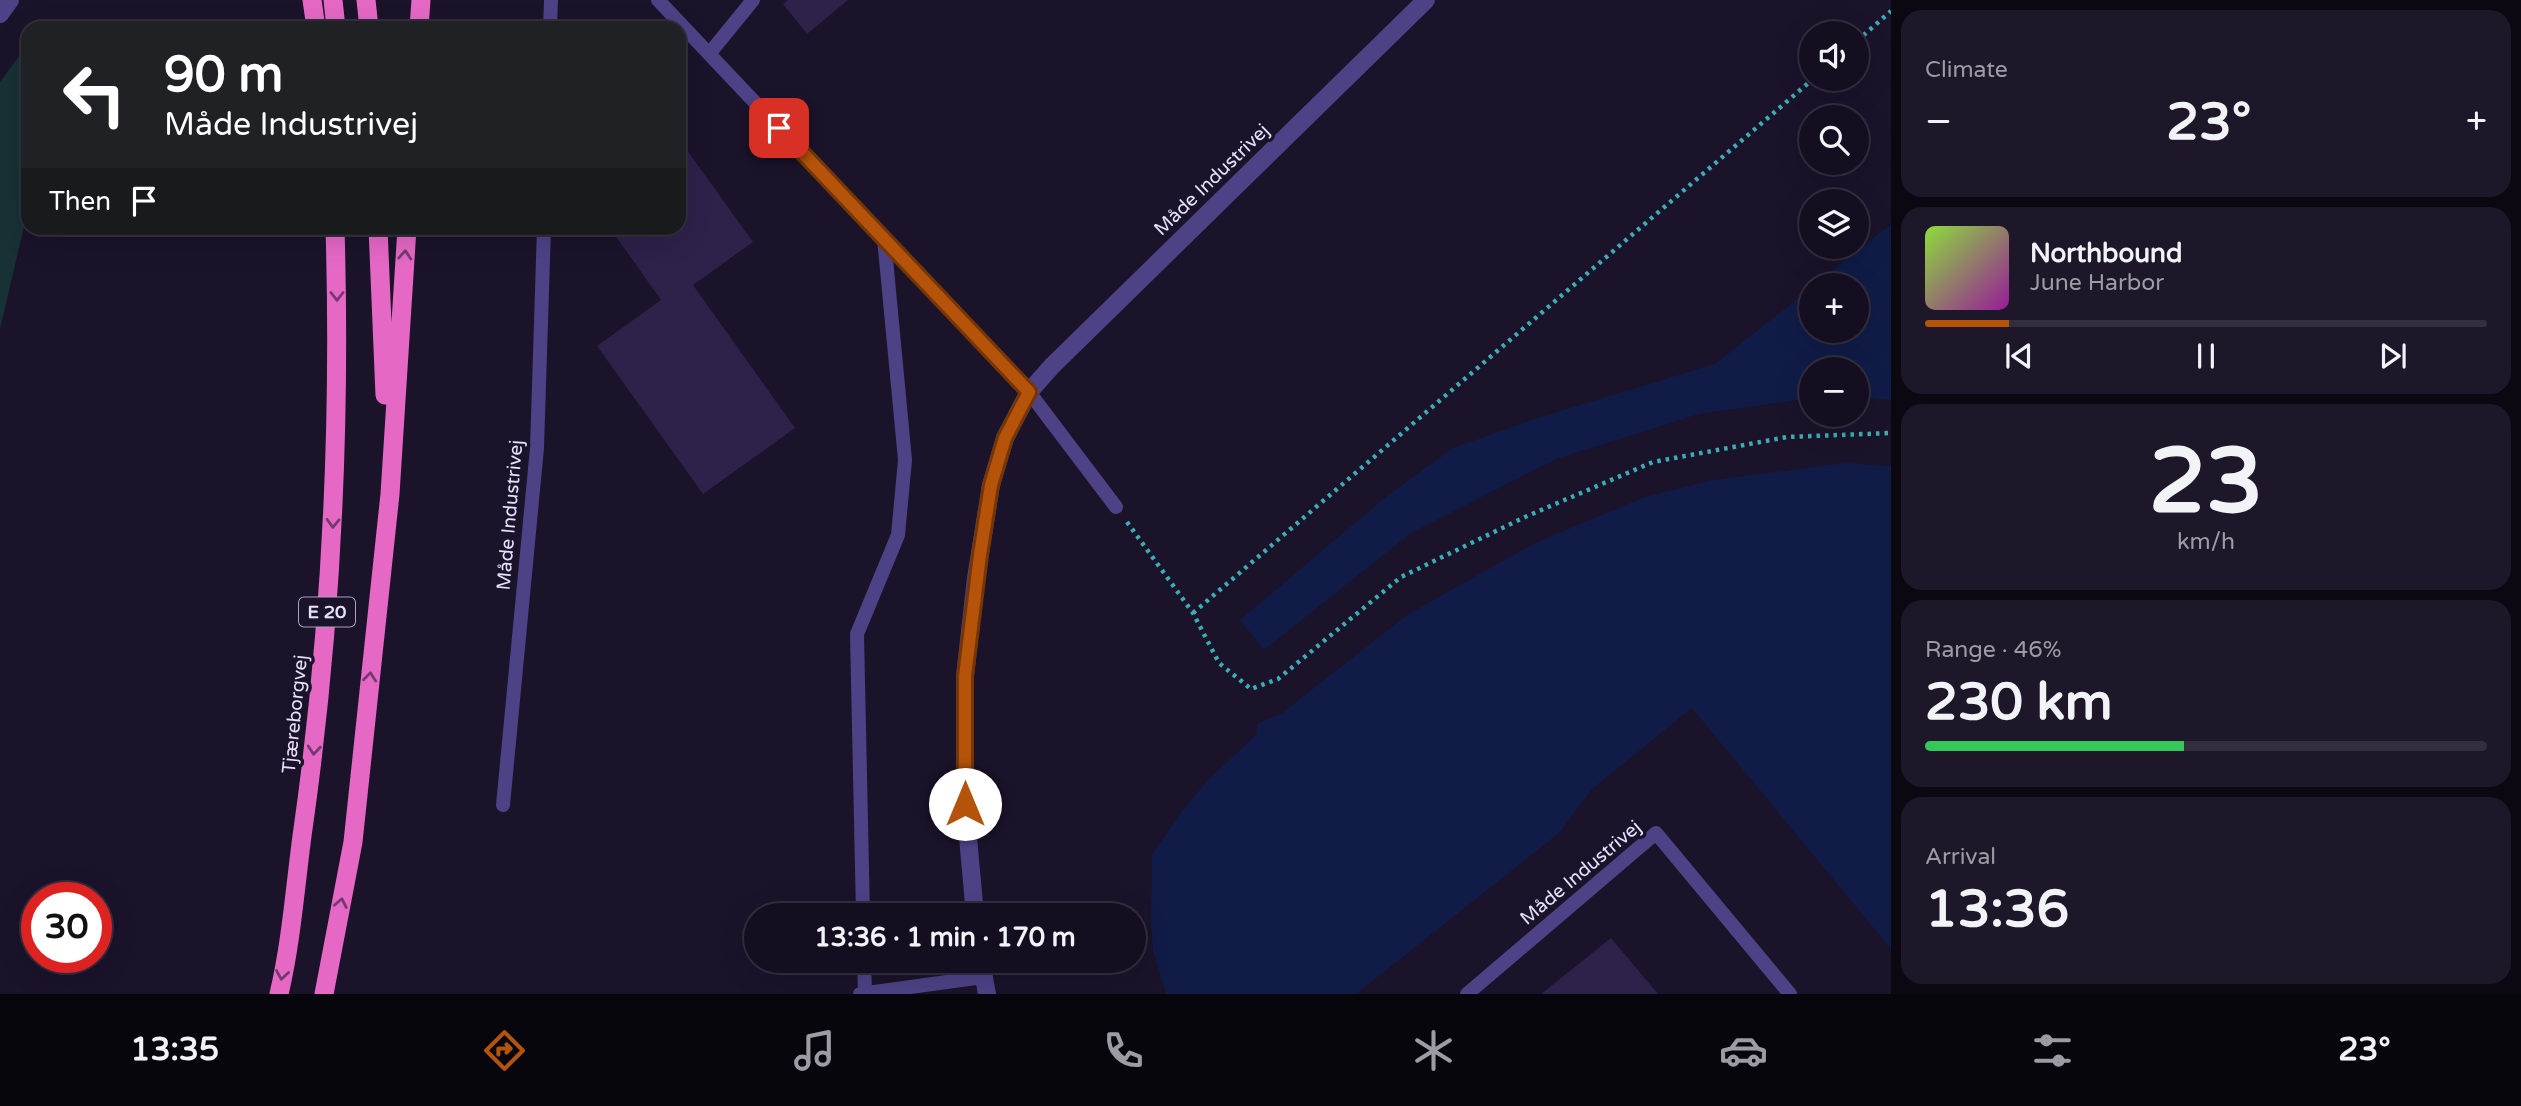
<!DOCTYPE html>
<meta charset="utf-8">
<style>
:root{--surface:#140e20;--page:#1d1729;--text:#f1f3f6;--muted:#9d9ca5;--line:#332e3e;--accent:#b45309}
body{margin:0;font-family:"Varela Round",sans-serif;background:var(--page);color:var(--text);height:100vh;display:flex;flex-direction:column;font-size:26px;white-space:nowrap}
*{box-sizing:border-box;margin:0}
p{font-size:23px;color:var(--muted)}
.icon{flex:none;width:38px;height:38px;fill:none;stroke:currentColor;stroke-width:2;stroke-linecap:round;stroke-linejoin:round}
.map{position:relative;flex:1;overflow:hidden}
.details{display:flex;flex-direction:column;gap:10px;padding:10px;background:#0b0812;width:630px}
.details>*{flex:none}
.guide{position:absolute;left:21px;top:21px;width:665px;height:214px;border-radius:21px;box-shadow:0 7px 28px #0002,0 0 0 2px var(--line);background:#202124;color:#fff;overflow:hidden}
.controls{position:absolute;left:1799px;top:21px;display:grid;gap:14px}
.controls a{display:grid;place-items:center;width:70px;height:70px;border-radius:50%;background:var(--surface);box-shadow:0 7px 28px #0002,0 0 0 2px var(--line);font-size:35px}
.speed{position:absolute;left:21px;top:882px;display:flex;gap:14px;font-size:35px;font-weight:700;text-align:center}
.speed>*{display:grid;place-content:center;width:91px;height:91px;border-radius:50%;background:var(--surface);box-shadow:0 7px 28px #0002,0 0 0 2px var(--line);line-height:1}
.speed .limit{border:10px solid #d22;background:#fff;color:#111}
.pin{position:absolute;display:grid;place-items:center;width:60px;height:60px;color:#fff;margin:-30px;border-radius:14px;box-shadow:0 4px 10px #0006}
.me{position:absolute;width:77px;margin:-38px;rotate:0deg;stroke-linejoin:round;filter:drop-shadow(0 0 5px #0008)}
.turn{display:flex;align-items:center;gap:24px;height:147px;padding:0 28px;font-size:32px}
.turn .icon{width:91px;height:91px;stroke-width:2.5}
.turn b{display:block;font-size:49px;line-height:60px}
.then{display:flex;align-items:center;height:66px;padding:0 28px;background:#0003;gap:14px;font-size:26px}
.big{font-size:52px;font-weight:700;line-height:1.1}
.details .widget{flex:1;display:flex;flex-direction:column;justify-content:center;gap:10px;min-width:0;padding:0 24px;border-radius:21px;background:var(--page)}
.details .dial{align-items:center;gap:0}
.dial b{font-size:91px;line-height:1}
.song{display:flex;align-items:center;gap:21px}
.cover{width:84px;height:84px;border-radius:10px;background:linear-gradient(135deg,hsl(90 70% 55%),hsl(300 70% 35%))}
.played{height:7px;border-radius:4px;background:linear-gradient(90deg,var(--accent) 15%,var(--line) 15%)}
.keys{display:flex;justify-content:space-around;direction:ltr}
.heat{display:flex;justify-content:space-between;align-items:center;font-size:38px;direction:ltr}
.charge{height:10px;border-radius:5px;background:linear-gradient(90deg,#34c759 46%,var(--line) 0)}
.trip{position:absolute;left:744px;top:903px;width:402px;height:70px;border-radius:35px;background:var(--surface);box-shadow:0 7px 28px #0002,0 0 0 2px var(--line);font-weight:700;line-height:70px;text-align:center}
.tab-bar{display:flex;height:112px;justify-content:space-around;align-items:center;background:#08060d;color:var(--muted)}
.tab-bar .icon{width:49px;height:49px}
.tab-bar .current{color:var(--accent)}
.tab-bar b{font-size:32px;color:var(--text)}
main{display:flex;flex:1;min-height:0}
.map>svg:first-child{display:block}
</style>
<main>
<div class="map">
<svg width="1891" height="994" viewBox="0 0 1891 994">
<rect width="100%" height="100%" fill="#1a132a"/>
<!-- green -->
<path fill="#173134" d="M28 44V210L0 329V82Z"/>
<!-- water -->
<path fill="#101c47" d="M1891 224V400L1857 397V369H1811V398L1699 414 1556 459 1411 533 1264 650 1240 620 1388 495 1453 448 1537 418 1715 364 1811 288V331H1857V285H1814Z
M1845 463 1891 466V949L1692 708 1592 789 1559 833 1356 994H1166L1153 950 1151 920 1152 855 1182 811 1208 780 1257 734V724L1282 713 1407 615 1535 543 1642 498 1713 480Z"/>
<!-- building -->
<path fill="#2e214a" d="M788 0H848L807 34 783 4Z
M679 139 753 242 693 285 795 428 703 494 597 346 661 300 610 228H679Z
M1611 938 1658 994H1541Z"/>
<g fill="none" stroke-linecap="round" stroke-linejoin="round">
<!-- path -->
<path stroke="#3aadb5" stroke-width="4.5" stroke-dasharray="3.5 5" stroke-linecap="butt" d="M1857 41 1891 11
M1127 522 1193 613 1219 663 1251 689 1278 679 1401 577 1525 517 1653 462 1787 437 1891 433
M1193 613 1813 79"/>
<!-- service -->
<path stroke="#4d4286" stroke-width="14" d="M658 0 1029 392 1116 507
M550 28 551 0
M709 54 753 0
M503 805 537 448 544 228
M863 915 857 634 898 535 905 460 884 238
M864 961 865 993
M860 994 983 977
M1467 994 1656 833 1790 994"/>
<!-- minor -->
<path stroke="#4d4286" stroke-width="18" d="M975 915 965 804V676L976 578 991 485 1005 438 1029 392 1052 366 1426 0
M981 961 987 994"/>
<!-- tertiary -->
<path stroke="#4d4286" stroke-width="18" d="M0 14 10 0"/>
<!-- trunk -->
<path stroke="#e468c4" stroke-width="19" d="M312 0 316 28
M333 0 336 28
M366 0 369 28
M419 28 421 0
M378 228 385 395
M279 994C291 943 295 889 302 836 331 634 341 431 335 228
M324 994 353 842 390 494 407 228"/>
</g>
<!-- one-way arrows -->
<defs><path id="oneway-chevron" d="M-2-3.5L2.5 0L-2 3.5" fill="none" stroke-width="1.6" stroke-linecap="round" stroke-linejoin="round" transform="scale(1.75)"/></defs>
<g stroke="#75396f">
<use href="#oneway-chevron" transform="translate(405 255) rotate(-86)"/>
<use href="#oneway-chevron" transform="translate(337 296) rotate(90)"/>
<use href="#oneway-chevron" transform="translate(333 523) rotate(92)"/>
<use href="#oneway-chevron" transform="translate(370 677) rotate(-84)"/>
<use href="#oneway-chevron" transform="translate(314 750) rotate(95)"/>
<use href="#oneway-chevron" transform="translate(341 903) rotate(-79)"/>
<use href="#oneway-chevron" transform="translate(282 975) rotate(99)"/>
</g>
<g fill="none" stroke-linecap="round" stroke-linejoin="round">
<!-- route casing -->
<g stroke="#753606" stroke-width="18">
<path id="route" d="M779 128 1029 392 1005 438 991 485 980 555 965 676V804"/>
</g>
<!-- route -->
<use href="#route" stroke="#b45309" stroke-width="12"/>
</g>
<g text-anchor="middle" stroke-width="7" stroke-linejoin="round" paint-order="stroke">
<!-- shield labels -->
<rect fill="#1a132a" stroke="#a9a2be" stroke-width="2" x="299" y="597.5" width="56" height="29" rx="5"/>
<g font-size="18" font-weight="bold" fill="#e6dffd">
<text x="327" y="618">E 20</text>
</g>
<!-- street labels -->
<g font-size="19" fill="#e6dffd" stroke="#1a132a">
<text transform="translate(1211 179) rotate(-44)" y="7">Måde Industrivej</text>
<text transform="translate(509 515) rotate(-85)" y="7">Måde Industrivej</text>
<text transform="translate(294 714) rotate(-84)" y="7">Tjæreborgvej</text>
<text transform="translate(1580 872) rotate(-40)" y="7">Måde Industrivej</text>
</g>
</g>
</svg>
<div class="controls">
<a><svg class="icon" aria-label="sound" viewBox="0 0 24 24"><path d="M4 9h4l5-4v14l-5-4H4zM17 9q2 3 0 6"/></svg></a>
<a><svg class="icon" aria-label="search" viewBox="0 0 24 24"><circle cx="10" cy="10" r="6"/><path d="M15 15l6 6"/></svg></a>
<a><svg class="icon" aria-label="layers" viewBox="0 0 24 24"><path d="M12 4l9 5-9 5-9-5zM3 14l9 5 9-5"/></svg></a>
<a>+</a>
<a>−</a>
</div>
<div class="speed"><div class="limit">30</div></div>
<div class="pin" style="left:779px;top:128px;background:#d93025"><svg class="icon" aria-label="arrive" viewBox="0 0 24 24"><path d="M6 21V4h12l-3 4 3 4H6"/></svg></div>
<svg class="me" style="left:965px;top:804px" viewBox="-20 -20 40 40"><circle r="19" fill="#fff"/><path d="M0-13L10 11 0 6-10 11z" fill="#b45309"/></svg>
<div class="trip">13:36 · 1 min · 170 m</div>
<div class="guide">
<div class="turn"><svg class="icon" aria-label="left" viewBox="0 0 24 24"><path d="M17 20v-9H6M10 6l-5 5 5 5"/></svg><div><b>90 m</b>Måde Industrivej</div></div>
<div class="then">Then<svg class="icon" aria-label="arrive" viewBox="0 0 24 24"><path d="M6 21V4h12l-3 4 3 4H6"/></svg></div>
</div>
</div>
<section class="details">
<div class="widget"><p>Climate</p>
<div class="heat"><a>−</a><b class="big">23°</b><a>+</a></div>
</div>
<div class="widget">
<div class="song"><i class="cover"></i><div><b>Northbound</b><p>June Harbor</p></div></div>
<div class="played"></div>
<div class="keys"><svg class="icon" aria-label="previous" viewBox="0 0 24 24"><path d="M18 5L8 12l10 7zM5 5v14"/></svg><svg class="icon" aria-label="pause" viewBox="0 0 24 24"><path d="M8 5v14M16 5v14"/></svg><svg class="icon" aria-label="next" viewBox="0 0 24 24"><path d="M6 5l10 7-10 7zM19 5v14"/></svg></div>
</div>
<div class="widget dial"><b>23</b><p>km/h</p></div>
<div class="widget"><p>Range · 46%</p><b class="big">230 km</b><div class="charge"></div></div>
<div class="widget"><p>Arrival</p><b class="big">13:36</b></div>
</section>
</main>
<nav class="tab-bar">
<b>13:35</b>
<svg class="icon current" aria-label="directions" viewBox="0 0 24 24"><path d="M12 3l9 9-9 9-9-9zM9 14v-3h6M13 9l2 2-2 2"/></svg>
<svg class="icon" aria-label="music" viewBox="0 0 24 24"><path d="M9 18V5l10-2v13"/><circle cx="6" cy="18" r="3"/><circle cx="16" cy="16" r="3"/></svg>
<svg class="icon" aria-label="phone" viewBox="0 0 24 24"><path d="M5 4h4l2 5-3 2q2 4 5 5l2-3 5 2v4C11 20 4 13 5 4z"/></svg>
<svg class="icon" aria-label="climate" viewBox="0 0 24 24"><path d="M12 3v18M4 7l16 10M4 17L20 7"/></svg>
<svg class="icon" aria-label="car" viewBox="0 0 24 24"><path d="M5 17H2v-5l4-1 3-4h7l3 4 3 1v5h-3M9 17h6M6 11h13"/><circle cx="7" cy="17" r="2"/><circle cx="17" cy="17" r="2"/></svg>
<svg class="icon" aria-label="filters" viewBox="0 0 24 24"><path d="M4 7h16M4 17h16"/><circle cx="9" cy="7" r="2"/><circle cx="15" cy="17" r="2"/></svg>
<b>23°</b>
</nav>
